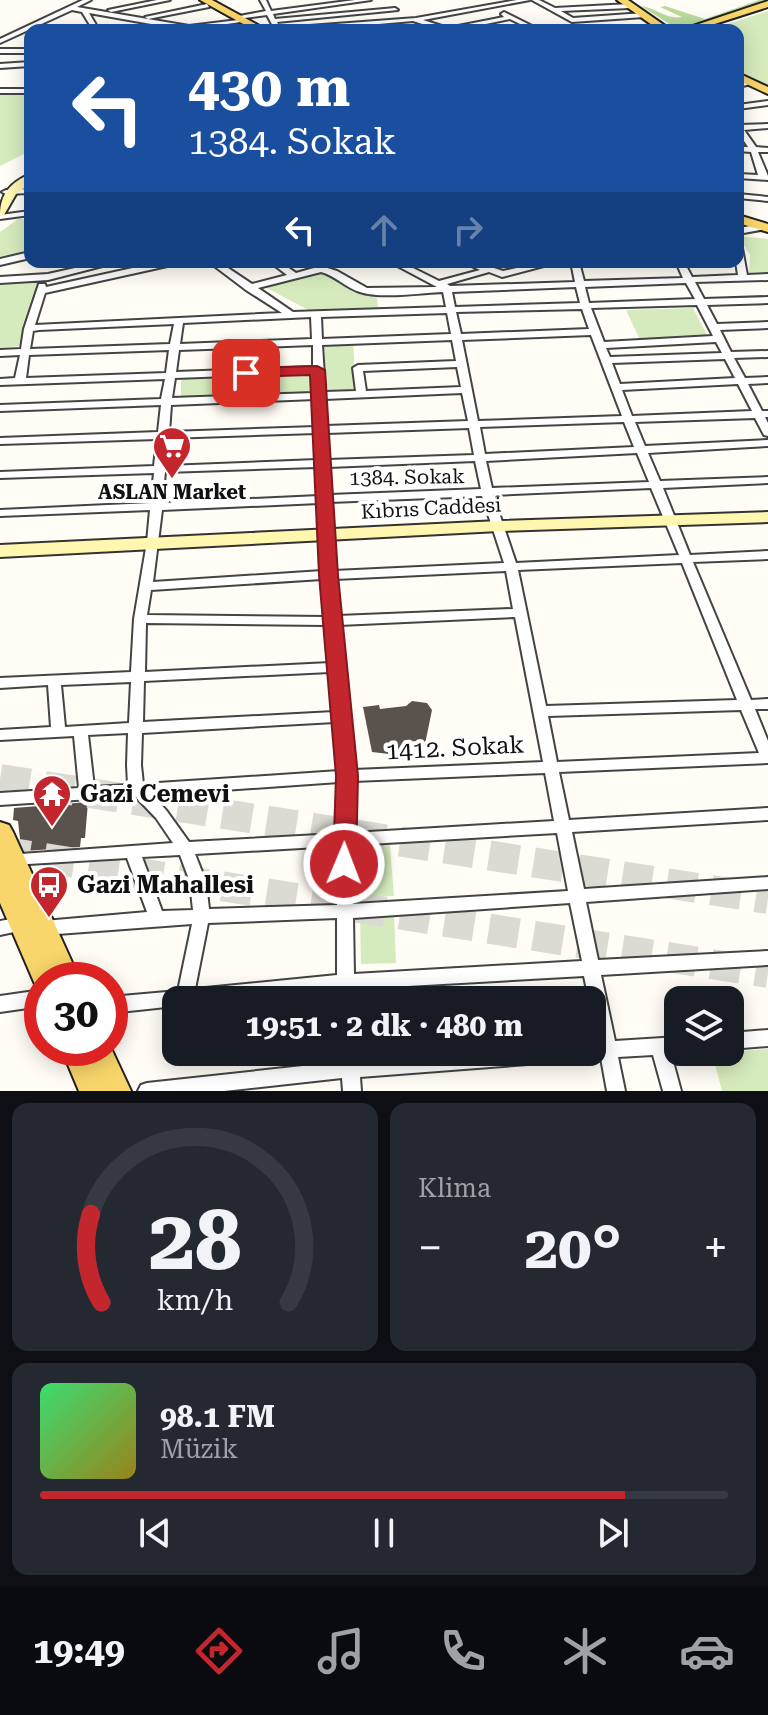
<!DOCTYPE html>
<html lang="tr">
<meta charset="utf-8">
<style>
:root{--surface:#171b24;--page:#242831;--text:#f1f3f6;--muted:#9ea1a6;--line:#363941;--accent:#c4262e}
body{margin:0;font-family:"Roboto Serif",serif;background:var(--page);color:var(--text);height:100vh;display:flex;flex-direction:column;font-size:30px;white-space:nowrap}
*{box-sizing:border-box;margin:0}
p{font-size:26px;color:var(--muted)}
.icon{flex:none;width:44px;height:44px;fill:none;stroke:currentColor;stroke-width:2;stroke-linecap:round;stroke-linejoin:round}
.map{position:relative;height:1091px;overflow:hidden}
.sheet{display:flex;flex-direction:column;gap:12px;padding:12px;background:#0d0f14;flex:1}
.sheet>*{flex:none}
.banner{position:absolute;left:24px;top:24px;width:720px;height:244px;border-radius:16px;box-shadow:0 4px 20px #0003;background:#1a4fa0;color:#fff;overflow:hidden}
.buttons{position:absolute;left:664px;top:986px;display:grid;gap:16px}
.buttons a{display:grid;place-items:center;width:80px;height:80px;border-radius:16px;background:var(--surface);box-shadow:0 4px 20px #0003;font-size:40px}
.speed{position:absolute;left:24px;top:962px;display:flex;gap:16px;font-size:40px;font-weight:700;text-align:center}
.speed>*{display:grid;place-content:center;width:104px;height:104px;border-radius:50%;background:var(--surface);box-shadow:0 4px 20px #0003;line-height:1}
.speed .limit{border:12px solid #d22;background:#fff;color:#111}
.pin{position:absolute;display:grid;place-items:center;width:68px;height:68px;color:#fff;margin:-34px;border-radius:16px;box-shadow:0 4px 12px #0006}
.me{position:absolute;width:88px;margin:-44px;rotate:1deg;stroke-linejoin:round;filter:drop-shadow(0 0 6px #0008)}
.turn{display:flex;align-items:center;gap:28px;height:168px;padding:0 32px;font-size:36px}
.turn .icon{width:104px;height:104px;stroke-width:2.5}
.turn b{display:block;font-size:56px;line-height:68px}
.lanes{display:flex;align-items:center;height:76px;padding:0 32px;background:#0003;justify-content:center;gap:40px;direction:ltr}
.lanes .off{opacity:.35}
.big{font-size:60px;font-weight:700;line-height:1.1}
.sheet .tile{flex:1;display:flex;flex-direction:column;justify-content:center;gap:12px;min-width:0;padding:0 28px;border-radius:16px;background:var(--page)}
.sheet .dial{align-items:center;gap:0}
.dial svg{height:208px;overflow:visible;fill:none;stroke:var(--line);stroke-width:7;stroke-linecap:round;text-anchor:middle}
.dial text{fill:var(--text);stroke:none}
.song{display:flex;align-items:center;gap:24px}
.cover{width:96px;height:96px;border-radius:12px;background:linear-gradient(135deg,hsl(140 70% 55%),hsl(50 70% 35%))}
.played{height:8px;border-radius:4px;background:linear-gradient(90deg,var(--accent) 85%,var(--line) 85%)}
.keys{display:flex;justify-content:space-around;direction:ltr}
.heat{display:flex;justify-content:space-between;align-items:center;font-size:44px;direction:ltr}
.sheet .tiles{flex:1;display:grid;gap:12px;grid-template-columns:1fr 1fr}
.tile:last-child{grid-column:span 2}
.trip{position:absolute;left:162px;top:986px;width:444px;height:80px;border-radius:16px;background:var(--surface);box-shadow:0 4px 20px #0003;font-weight:700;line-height:80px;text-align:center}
.tab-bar{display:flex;height:128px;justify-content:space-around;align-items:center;background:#090b0e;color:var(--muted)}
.tab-bar .icon{width:56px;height:56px}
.tab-bar .active{color:var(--accent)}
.tab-bar b{font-size:36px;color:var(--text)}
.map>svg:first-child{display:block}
</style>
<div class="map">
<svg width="768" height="1091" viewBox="0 0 768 1091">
<rect width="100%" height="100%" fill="#fffdf5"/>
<!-- green -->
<path fill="#d5ebbd" d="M768 11V86L738 71V30H709Z
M0 93H30V151L0 166Z
M18 219H30V253L0 259V232Z
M738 236 768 239V274H749L750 255Z
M325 271 362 295 376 294 379 310 310 311 265 287Z
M39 280 23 326 20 346 0 348V283Z
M693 308 708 337 640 340 626 310Z
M353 343 356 392H326L324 344Z
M312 373 314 393 181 397V380L185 378Z
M390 845 394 896 359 898 356 847Z
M394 915 396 963 361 964 360 916Z
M768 1049V1091H722L712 1053Z"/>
<!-- forest -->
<path fill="#b9dc9c" d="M759 0 768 1 679 30 641 6C657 8 666 20 682 17L660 7 665 6 705 19Z"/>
<!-- building -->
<path fill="#5a524d" d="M412 701 427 703 432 710 424 749 389 754 372 752 363 707 379 705 380 709 406 706Z
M88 802 85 838H81L80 847 25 851 20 839 18 821 13 820 14 808Z"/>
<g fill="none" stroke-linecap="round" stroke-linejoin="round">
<!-- highway-tunnel -->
<path stroke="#dbdad3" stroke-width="30" stroke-dasharray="30 15" stroke-linecap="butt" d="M0 779 768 899
M0 851 768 973"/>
<!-- street casing -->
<g stroke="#444" stroke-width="4">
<path id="street" d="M83 0H91L77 7 189 26 238 20 241 22 185 30 89 13 99 30H93L82 12 72 10 0 43V39Z
M157 0H170L111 12 108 10Z
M260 0H266L271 11 355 0H371L273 14 275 19 395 8 398 10 277 22 281 30H275L267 15 237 19 234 17 266 11Z
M517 0H530L423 20 448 28 504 17 501 14 504 12 540 30H532L510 19 457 30H441L413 21 309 30 306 28 309 26 416 18Z
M532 0H539L555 8 630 4 633 6 630 8 561 11 573 18 644 13 647 15 644 17 572 22Z
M207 4 209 7 148 19 145 17Z
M0 49H30V53H0Z
M30 62V66L0 68V64Z
M745 82 748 84 747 85 738 87V83Z
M0 89H30V93H0Z
M768 101V105L738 109V105Z
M768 124V128L744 130 756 147 768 148V152H758L768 176V180L738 178V174L758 175 751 152 738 151V147H748L738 132V125Z
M30 189V193L6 194 2 192 6 190Z
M738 194 768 197V201L738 198Z
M30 211V215L0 219V215Z
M763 224 766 225V229L738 234V228Z
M738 245 742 248 747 275 768 274V280L695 282 704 299 768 297V303L707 305 717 324 768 322V328L720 330 731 352 768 351V357L734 358 745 378 768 377V383L748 384 762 411H768V417H765L768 423V436L764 435 755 418 635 422 645 446 768 440V446L648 453 660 481 768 477V483L663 488 690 555 768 551V559L693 562 751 700 768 699V709H755L768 741V763L559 772 569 820 768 808V820L572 832 584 889 768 877V889L586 902 598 960 768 951V965L601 975 615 1041 678 1037V1052H681L671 1054 681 1091H663L653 1055 618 1057 625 1091H607L601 1058 587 1057 581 1060 360 1077 361 1091H343L342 1078 224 1091H138L141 1085 147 1083 340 1062 339 1052H357L358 1060 470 1052H592V1043H597L592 1014V1000H589L584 976 354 989 355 1000H337V990L238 1000H176V1006L110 1013V997L178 991 192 924 44 935 38 933 36 928 38 923 44 921 147 912 127 858 12 865 7 863 4 859 7 855 173 843 156 818 135 796 0 805V793L79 788 74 736 0 740V730L51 727 48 685 0 688V678L131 672 134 619 147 542 150 510 0 516V510L151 503 154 473 0 478V472L154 466 157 439 0 444V438L158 432 161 405 0 411V405L161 399 165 379 0 385V379L15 378 20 355 0 356V350L21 349 24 329 39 284H45L46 287 160 262H176L172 265 45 293 35 325 282 313 246 290 209 262H219L252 284 287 275 270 262H280L296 273 321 266 337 271 367 288 437 287 390 262H401L439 281 480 270 463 262H476L503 271 543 262H559L502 277 489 272 447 284 450 286 575 282 571 262H579L584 281 683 278 676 262H684L692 277 738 275 736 262H738ZM321 272C336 276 346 288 360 292 380 299 421 293 443 292L446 307 293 312 258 288ZM686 283 695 299 589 303 585 287ZM576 287 580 303 455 307 452 292ZM697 305 713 336 604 342 591 308ZM582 309 589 329 461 334 456 312ZM447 313 451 334 322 339 321 317ZM311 317 312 339 180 344 183 323ZM174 324 170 344 30 349 33 331 39 330ZM591 335 622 416 478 421 462 340ZM452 340 456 361 358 365 353 368 356 391 325 392 322 345ZM716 342 722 353 610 357 606 348ZM313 345V367L176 372 179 350ZM169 350 166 373 26 378 29 355ZM725 359 735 378 620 384 612 363ZM457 367 461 387 366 391 363 371ZM314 373V393L172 398 175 378ZM738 384 752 411 632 416 622 390ZM462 393 468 421 326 426 325 399ZM315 399 316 427 169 432 171 405ZM624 422 634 447 485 454 480 427ZM469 428 474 455 328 460 327 433ZM316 433 317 460 166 466 168 438ZM637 453 649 482 492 488 486 461ZM475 461 481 489 330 495 329 467ZM317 467 319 496 162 503 165 472ZM651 488 679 555 516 563 493 495ZM482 496 504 563 334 571 330 502ZM319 503 322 571 153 582 162 510ZM682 563 737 700 546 706 518 570ZM506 571 513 609 338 616 335 579ZM322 579 326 617 147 615 151 590ZM515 617 543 762 354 770 349 719 350 717 344 670 346 667 343 664 339 625ZM146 623 326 625 330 663 145 672ZM330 672 334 712 143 722 144 681ZM131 682 129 723 65 727 61 685ZM741 710 759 753 557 762 548 716ZM335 722 339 771 143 784 141 765 142 733ZM128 733 127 765 128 785 94 787 88 735ZM545 773 554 821 352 833 354 781ZM339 782 337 834 189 842 166 810 152 795ZM557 833 568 891 353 904 352 845ZM336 846 337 905 209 909 206 882 195 854ZM180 855 190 882 193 910 162 911 142 857ZM570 903 582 961 354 974 353 918ZM337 918V975L195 989 208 923Z
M30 252V258L0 265V259Z
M102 262H118L48 280 0 283V277L48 274Z
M22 917 28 919 30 924 28 929 0 935V921Z
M42 990V1006L0 1012V996Z
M768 1030V1046L730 1049V1033Z"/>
</g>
<!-- secondary casing -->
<g stroke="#333" stroke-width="4">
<path id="secondary" d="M30 174V184L16 194 4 215 0 216C0 194 10 183 30 174Z
M768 512V522L499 531 0 557V545L499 521Z"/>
</g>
<!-- primary casing -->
<g stroke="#222" stroke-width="4">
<path id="primary" d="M200 0H212L267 30H254Z
M617 0H628L671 30H659Z
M768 1V7L696 30H681Z
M738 73 768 87V94L738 80Z
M738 215 768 224V232L738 223Z
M0 822 9 825 13 832 80 980H42V990L37 989 0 903Z
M110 1046 131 1091H79L61 1048Z"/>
</g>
<!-- street -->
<use href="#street" fill="#fff" fill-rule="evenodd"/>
<!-- secondary -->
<use href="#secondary" fill="#fff6b0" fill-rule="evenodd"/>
<!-- primary -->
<use href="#primary" fill="#f9d66b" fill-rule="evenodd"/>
</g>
<!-- route -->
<path fill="#c4262e" stroke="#7f191e" stroke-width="2" d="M317 366 325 370 338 575 358 776 356 864 353 871 344 874 336 871 333 864 336 776 319 575 310 375 246 377 238 373 246 368Z"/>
<!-- icons -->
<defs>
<g id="supermarket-pin" transform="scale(2)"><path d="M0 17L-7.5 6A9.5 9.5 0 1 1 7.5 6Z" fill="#c4262e" stroke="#fff"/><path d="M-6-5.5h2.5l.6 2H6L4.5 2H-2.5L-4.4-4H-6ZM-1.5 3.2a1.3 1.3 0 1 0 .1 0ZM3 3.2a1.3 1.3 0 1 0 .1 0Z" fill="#fff"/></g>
<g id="temple-pin" transform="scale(2)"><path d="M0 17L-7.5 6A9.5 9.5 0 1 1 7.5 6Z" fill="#c4262e" stroke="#fff"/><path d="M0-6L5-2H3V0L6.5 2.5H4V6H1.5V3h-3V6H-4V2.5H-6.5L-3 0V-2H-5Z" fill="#fff"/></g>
<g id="bus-pin" transform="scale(2)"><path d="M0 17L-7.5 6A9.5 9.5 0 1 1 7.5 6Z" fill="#c4262e" stroke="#fff"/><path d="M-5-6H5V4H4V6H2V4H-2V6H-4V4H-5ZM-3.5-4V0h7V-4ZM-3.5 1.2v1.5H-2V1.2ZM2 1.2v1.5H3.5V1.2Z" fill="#fff"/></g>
</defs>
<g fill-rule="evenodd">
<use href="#supermarket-pin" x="172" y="446"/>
<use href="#temple-pin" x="52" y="794"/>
<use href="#bus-pin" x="49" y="885"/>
</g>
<g text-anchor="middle" stroke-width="8" stroke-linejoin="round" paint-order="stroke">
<!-- street labels -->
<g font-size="20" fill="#111" stroke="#fff">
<text transform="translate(407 477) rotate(-1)" y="7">1384. Sokak</text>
<text transform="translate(431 508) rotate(-3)" y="7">Kıbrıs Caddesi</text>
</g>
<!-- poi labels -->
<g font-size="20" font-weight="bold" fill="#111" stroke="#fff">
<text x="172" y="499">ASLAN Market</text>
</g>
<!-- near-street labels -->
<g font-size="24" fill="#111" stroke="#fff">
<text transform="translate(455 748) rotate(-3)" y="8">1412. Sokak</text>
</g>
<!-- near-poi labels -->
<g font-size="24" font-weight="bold" fill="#111" stroke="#fff" text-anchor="start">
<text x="80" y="802">Gazi Cemevi</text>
<text x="77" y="893">Gazi Mahallesi</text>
</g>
</g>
</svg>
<div class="buttons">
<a><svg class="icon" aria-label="layers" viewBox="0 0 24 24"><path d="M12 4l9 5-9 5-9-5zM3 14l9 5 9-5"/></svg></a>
</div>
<div class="speed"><div class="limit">30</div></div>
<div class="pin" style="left:246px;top:373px;background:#d93025"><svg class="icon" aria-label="arrive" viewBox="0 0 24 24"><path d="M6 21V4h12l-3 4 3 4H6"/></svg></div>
<svg class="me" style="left:344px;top:864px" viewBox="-20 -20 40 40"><circle r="17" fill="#c4262e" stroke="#fff" stroke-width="3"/><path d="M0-11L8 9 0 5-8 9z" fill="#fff"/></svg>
<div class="trip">19:51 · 2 dk · 480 m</div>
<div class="banner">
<div class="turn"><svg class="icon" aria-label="left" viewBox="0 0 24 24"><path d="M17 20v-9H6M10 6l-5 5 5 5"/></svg><div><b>430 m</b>1384. Sokak</div></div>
<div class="lanes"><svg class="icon" aria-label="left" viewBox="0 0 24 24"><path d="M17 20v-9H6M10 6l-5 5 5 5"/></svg><svg class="icon off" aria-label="ahead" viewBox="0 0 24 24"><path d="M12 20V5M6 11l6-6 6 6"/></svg><svg class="icon off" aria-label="right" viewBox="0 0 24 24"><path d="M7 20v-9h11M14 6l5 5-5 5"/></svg></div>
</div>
</div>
<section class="sheet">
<div class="tiles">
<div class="tile dial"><svg viewBox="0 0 100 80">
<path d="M14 69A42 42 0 1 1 86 69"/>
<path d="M14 69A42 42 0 0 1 10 35" stroke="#c4262e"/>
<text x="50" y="56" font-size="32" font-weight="700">28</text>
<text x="50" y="72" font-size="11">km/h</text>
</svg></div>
<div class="tile"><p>Klima</p>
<div class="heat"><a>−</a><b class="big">20°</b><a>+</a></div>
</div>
<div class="tile">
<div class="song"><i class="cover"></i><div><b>98.1 FM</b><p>Müzik</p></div></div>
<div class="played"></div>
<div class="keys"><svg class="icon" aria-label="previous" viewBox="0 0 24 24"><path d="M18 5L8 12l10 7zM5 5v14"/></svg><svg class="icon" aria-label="pause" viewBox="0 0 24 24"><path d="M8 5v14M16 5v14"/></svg><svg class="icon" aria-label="next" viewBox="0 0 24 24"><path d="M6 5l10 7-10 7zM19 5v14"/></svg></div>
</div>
</div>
</section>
<nav class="tab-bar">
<b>19:49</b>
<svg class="icon active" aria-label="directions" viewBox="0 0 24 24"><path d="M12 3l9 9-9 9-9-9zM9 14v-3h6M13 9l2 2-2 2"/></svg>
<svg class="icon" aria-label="music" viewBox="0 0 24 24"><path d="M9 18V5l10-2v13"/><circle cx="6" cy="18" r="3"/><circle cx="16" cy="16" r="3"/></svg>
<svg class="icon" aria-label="phone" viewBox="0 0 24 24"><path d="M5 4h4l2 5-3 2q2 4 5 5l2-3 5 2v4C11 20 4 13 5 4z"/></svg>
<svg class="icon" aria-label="climate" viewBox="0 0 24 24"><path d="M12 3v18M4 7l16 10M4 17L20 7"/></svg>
<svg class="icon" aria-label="car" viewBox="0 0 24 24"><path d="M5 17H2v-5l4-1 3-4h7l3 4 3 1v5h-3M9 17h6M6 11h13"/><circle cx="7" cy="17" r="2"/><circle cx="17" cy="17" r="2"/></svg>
</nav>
